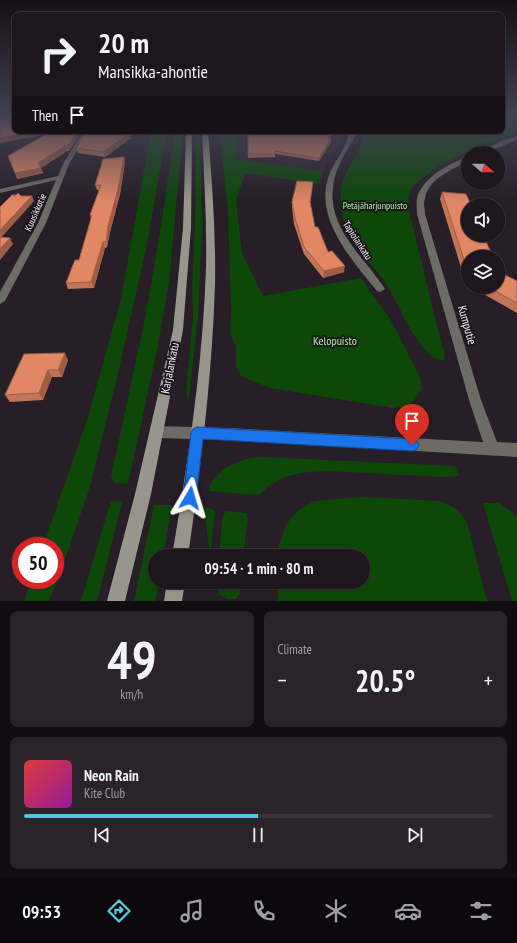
<!DOCTYPE html>
<meta charset="utf-8">
<style>
:root{--surface:#1d161d;--page:#2a232a;--text:#f1f3f6;--muted:#a09fa4;--line:#3b353b;--accent:#56c9e1}
body{margin:0;font-family:"PT Sans Narrow",sans-serif;background:var(--page);color:var(--text);height:100vh;display:flex;flex-direction:column;font-size:15px;white-space:nowrap}
*{box-sizing:border-box;margin:0}
p{font-size:13px;color:var(--muted)}
.icon{flex:none;width:22px;height:22px;fill:none;stroke:currentColor;stroke-width:2;stroke-linecap:round;stroke-linejoin:round}
.map{position:relative;height:601px;overflow:hidden}
.side{display:flex;flex-direction:column;gap:10px;padding:10px;background:#100c10;flex:1}
.side>*{flex:none}
.hud{position:absolute;left:12px;top:12px;width:493px;height:122px;border-radius:8px;box-shadow:0 1px 3px #0004,0 0 0 1px var(--line);background:#1d161d;color:var(--text);overflow:hidden}
.needle{width:26px;rotate:110deg}
.controls{position:absolute;left:461px;top:146px;display:grid;gap:8px}
.controls a{display:grid;place-items:center;width:44px;height:44px;border-radius:50%;background:var(--surface);box-shadow:0 1px 3px #0004,0 0 0 1px var(--line);font-size:20px}
.speed{position:absolute;left:12px;top:537px;display:flex;gap:8px;font-size:20px;font-weight:700;text-align:center}
.speed>*{display:grid;place-content:center;width:52px;height:52px;border-radius:50%;background:var(--surface);box-shadow:0 1px 3px #0004,0 0 0 1px var(--line);line-height:1}
.speed .limit{border:6px solid #d22;background:#fff;color:#111}
.pin{position:absolute;display:grid;place-items:center;width:34px;height:34px;color:#fff;margin:-41px -17px;border-radius:50% 50% 50% 0;rotate:-45deg;box-shadow:0 0 4px #0007}
.pin .icon{rotate:45deg}
.me{position:absolute;width:44px;margin:-22px;rotate:7deg;stroke-linejoin:round;filter:drop-shadow(0 0 3px #0008)}
.turn{display:flex;align-items:center;gap:14px;height:84px;padding:0 20px;font-size:18px}
.turn .icon{width:52px;height:52px;stroke-width:2.5}
.turn b{display:block;font-size:28px;line-height:34px}
.then{display:flex;align-items:center;height:38px;padding:0 20px;background:#0003;gap:8px;font-size:15px}
.big{font-size:30px;font-weight:600;line-height:1.1}
.side .card{flex:1;display:flex;flex-direction:column;justify-content:center;gap:6px;min-width:0;padding:0 14px;border-radius:8px;background:var(--page)}
.side .dial{align-items:center;gap:0}
.dial b{font-size:52px;line-height:1}
.song{display:flex;align-items:center;gap:12px}
.cover{width:48px;height:48px;border-radius:6px;background:linear-gradient(135deg,hsl(0 70% 55%),hsl(300 70% 35%))}
.played{height:4px;border-radius:2px;background:linear-gradient(90deg,var(--accent) 50%,var(--line) 50%)}
.keys{display:flex;justify-content:space-around;direction:ltr}
.heat{display:flex;justify-content:space-between;align-items:center;font-size:22px;direction:ltr}
.side .tiles{flex:1;display:grid;gap:10px;grid-template-columns:1fr 1fr}
.card:last-child{grid-column:span 2}
.trip{position:absolute;left:148px;top:549px;width:222px;height:40px;border-radius:20px;background:var(--surface);box-shadow:0 1px 3px #0004,0 0 0 1px var(--line);font-weight:600;line-height:40px;text-align:center}
.menu{display:flex;height:64px;justify-content:space-around;align-items:center;background:#0c090c;color:var(--muted)}
.menu .icon{width:28px;height:28px}
.menu .on{color:var(--accent)}
.menu b{font-size:18px;color:var(--text)}
.map>svg:first-child{display:block}
</style>
<div class="map">
<svg width="517" height="601" viewBox="0 0 517 601">
<rect width="100%" height="100%" fill="#271e27"/>
<!-- commercial -->
<path fill="#2d2534" d="M238 131H347L323 171 236 159Z"/>
<!-- green -->
<path fill="#0d4809" d="M502 119 517 126V133C494 137 414 172 409 195 406 206 414 231 417 243 426 281 435 318 445 356L444 360C438 360 433 358 428 353 408 333 400 304 384 281 369 261 348 239 342 214 341 208 340 199 341 193 341 170 364 153 364 131H502Z
M151 131H167L146 249 119 369 90 487 56 585 49 601H24L31 580H55V546H43L88 417 121 299Z
M175 131H183L169 283 157 350 128 484 115 483 111 477 145 319 161 226Z
M196 131H200L202 227 198 316 189 398 187 397 186 392 193 316 192 288 195 228Z
M219 131H238L236 159 323 171 319 184 245 173 236 201 242 253 263 296 361 278 390 319 420 377 422 389 410 406 393 408 270 388 241 376 236 367V347L230 333 231 312 228 208Z
M263 457 455 466 459 476 442 477 328 471C301 472 279 474 259 495L208 491C216 468 241 458 263 457Z
M362 497 440 501C453 506 460 511 467 522L487 601H278V582H363V556H278V549L286 524 299 510 314 501Z
M111 501 122 502 97 601H81Z
M483 503H499L515 514 517 517V601H512Z
M154 505H172L163 556H155V582H159L155 601H134Z
M205 507 212 509 215 512 210 556 204 511Z
M228 511 246 513 248 519 243 556H219L222 521 225 512Z
M218 582H241L239 595 236 599H228L220 595 218 589Z"/>
<g fill="none" stroke-linecap="round" stroke-linejoin="round">
<!-- minor -->
<path fill="#6c6b65" fill-rule="evenodd" d="M83 131H89L69 164 46 223 5 301 0 304V292L38 223 56 180 0 193V189L58 176 63 164Z
M349 131H355V137C346 152 334 170 333 188 328 229 365 258 385 289L380 292 377 291C352 260 313 218 329 175 334 162 349 144 349 131Z
M517 136V140C504 144 491 153 478 153L501 141Z
M468 157V161C452 170 429 178 425 198 423 203 425 209 425 214L481 400 497 442 517 443V457L229 440 157 438 152 436 150 432 152 428 157 426 229 428 483 442 469 400 417 214C417 209 416 203 417 198 423 177 449 163 468 157Z"/>
<!-- secondary -->
<path fill="#98968c" fill-rule="evenodd" d="M186 131H192L191 228 183 330 151 494 125 601H107L135 494 173 330 183 228Z
M202 131H208C212 182 216 234 215 285 212 376 201 466 188 556H172C188 461 203 364 206 267 207 222 204 176 202 131Z
M167 582H185L182 601H164Z"/>
</g>
<!-- wall -->
<path fill="#c27456" d="M0 118 82 131 69 151H67L41 168 43 173 17 179 45 135Z
M248 131 332 134 330 138 331 142 319 161 275 154V157L248 158Z
M121 132 131 138 105 157 78 153 76 148Z
M124 157 125 162 120 194 110 232 107 247 105 248 94 288 68 289 66 283 79 260 91 219 90 215 99 190H97L95 185Z
M313 182 310 203 315 227 328 252 344 272 323 278 304 254 294 224 292 208V202Z
M442 192 468 257V285L466 284 440 199Z
M517 281V313L471 287H498Z
M24 354 68 360 62 377H52L43 400 10 402 5 395Z"/>
<!-- shaded-wall -->
<path fill="#9e5e46" d="M39 131H59L60 132 0 143V138Z
M78 131H82L69 151 67 146Z
M333 131 332 134 328 141V138Z
M130 133 131 138 105 157 103 152Z
M331 139V142L319 161V158Z
M65 146 67 151 41 168 43 173 17 179 15 173Z
M124 157 125 162 120 194 110 232 107 247 106 242 108 226Z
M32 196 34 201 0 239V230Z
M10 238 13 244 0 260V249Z
M103 242 105 248 94 288 91 282Z
M345 266 344 272 323 278 324 271Z
M65 353 68 360 62 377 58 370Z
M48 370 52 377 43 400 39 393Z"/>
<!-- building -->
<path fill="#e18764" stroke="#9e5e46" d="M0 118H15V131H39L0 138Z
M52 131H78L67 146H65L38 163 41 168 15 173 8 156Z
M86 131H115L130 133 103 152 76 148Z
M248 131H333L328 138 331 139 319 158 275 151V154H248Z
M124 157 118 189 108 226 106 242H103L91 282 66 283 75 260H79L92 215H90L101 185H95L103 159Z
M297 181 313 182 310 202 315 227H318L328 252 332 251 345 266 324 271 304 247 295 218 292 202Z
M442 192 466 194 471 205H468V235H483L493 257H468V272Z
M18 193 21 196H32L0 230V212L1 211H0V207L12 195H16Z
M0 237 10 238 0 249Z
M498 270 499 272 517 281V303L488 287H498Z
M65 353 58 370H48L39 393 5 395 24 354Z"/>
<!-- sky -->
<linearGradient id="sky" x2="0" y2="1"><stop stop-color="#151015"/><stop offset="0.58" stop-color="#414152"/><stop offset="1" stop-color="#414152" stop-opacity="0"/></linearGradient>
<rect width="517" height="202" fill="url(#sky)"/>
<!-- route -->
<path fill="#1a73e8" stroke="#114b97" d="M197 427 412 439 417 441 419 445 417 449 412 451 203 439 196 498 194 503 190 505 185 503 183 498 191 433 193 429Z"/>
<g text-anchor="middle" stroke-width="4" stroke-linejoin="round" paint-order="stroke">
<!-- far-park labels -->
<g font-size="10" fill="#a3f89a" stroke="#1d151e">
<text x="375" y="209">Petäjäharjunpuisto</text>
</g>
<!-- far-street labels -->
<g font-size="10" fill="#f9f3f9" stroke="#1d151e">
<text transform="translate(35 212) rotate(-66)" y="4">Kuusikkotie</text>
<text transform="translate(358 240) rotate(57)" y="4">Tapiolankatu</text>
</g>
<!-- street labels -->
<g font-size="12" fill="#f9f3f9" stroke="#1d151e">
<text transform="translate(467 325) rotate(74)" y="4">Kumputie</text>
<text transform="translate(170 368) rotate(-79)" y="4">Karjalankatu</text>
</g>
<!-- park labels -->
<g font-size="12" fill="#a3f89a" stroke="#1d151e">
<text x="335" y="345">Kelopuisto</text>
</g>
</g>
</svg>
<div class="controls">
<a><svg class="needle" viewBox="-14 -14 28 28"><path d="M0-13l5 13h-10z" fill="#e53935"/><path d="M0 13l5-13h-10z" fill="#a09fa4"/></svg></a>
<a><svg class="icon" aria-label="sound" viewBox="0 0 24 24"><path d="M4 9h4l5-4v14l-5-4H4zM17 9q2 3 0 6"/></svg></a>
<a><svg class="icon" aria-label="layers" viewBox="0 0 24 24"><path d="M12 4l9 5-9 5-9-5zM3 14l9 5 9-5"/></svg></a>
</div>
<div class="speed"><div class="limit">50</div></div>
<div class="pin" style="left:412px;top:445px;background:#d93025"><svg class="icon" aria-label="arrive" viewBox="0 0 24 24"><path d="M6 21V4h12l-3 4 3 4H6"/></svg></div>
<svg class="me" style="left:190px;top:498px" viewBox="-20 -20 40 40"><path d="M0-17L14 15 0 8-14 15z" fill="#1a73e8" stroke="#fff" stroke-width="4"/></svg>
<div class="trip">09:54 · 1 min · 80 m</div>
<div class="hud">
<div class="turn"><svg class="icon" aria-label="right" viewBox="0 0 24 24"><path d="M7 20v-9h11M14 6l5 5-5 5"/></svg><div><b>20 m</b>Mansikka-ahontie</div></div>
<div class="then">Then<svg class="icon" aria-label="arrive" viewBox="0 0 24 24"><path d="M6 21V4h12l-3 4 3 4H6"/></svg></div>
</div>
</div>
<section class="side">
<div class="tiles">
<div class="card dial"><b>49</b><p>km/h</p></div>
<div class="card"><p>Climate</p>
<div class="heat"><a>−</a><b class="big">20.5°</b><a>+</a></div>
</div>
<div class="card">
<div class="song"><i class="cover"></i><div><b>Neon Rain</b><p>Kite Club</p></div></div>
<div class="played"></div>
<div class="keys"><svg class="icon" aria-label="previous" viewBox="0 0 24 24"><path d="M18 5L8 12l10 7zM5 5v14"/></svg><svg class="icon" aria-label="pause" viewBox="0 0 24 24"><path d="M8 5v14M16 5v14"/></svg><svg class="icon" aria-label="next" viewBox="0 0 24 24"><path d="M6 5l10 7-10 7zM19 5v14"/></svg></div>
</div>
</div>
</section>
<nav class="menu">
<b>09:53</b>
<svg class="icon on" aria-label="directions" viewBox="0 0 24 24"><path d="M12 3l9 9-9 9-9-9zM9 14v-3h6M13 9l2 2-2 2"/></svg>
<svg class="icon" aria-label="music" viewBox="0 0 24 24"><path d="M9 18V5l10-2v13"/><circle cx="6" cy="18" r="3"/><circle cx="16" cy="16" r="3"/></svg>
<svg class="icon" aria-label="phone" viewBox="0 0 24 24"><path d="M5 4h4l2 5-3 2q2 4 5 5l2-3 5 2v4C11 20 4 13 5 4z"/></svg>
<svg class="icon" aria-label="climate" viewBox="0 0 24 24"><path d="M12 3v18M4 7l16 10M4 17L20 7"/></svg>
<svg class="icon" aria-label="car" viewBox="0 0 24 24"><path d="M5 17H2v-5l4-1 3-4h7l3 4 3 1v5h-3M9 17h6M6 11h13"/><circle cx="7" cy="17" r="2"/><circle cx="17" cy="17" r="2"/></svg>
<svg class="icon" aria-label="filters" viewBox="0 0 24 24"><path d="M4 7h16M4 17h16"/><circle cx="9" cy="7" r="2"/><circle cx="15" cy="17" r="2"/></svg>
</nav>
